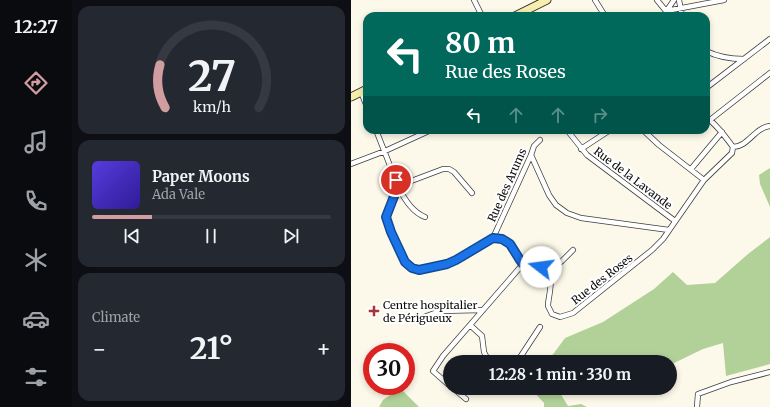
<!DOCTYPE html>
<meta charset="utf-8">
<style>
:root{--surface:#171b24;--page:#242831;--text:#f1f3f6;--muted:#9ea1a6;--line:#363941;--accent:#d19da0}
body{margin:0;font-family:Merriweather,serif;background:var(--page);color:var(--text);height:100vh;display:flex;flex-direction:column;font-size:15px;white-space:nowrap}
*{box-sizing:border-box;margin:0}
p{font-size:13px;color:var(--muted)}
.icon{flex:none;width:22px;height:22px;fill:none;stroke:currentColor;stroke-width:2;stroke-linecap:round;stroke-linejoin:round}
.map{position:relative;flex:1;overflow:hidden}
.side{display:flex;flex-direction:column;gap:6px;padding:6px;background:#0d0f14;width:279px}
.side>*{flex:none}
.banner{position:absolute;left:12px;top:12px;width:347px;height:122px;border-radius:12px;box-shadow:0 2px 6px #0003;background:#00695c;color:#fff;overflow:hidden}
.speed{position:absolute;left:12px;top:343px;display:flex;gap:8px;font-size:20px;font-weight:700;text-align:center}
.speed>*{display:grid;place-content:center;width:52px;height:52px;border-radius:50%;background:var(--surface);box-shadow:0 2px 6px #0003;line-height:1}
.speed .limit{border:6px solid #d22;background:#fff;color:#111}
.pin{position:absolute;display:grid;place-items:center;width:34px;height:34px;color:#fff;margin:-17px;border:2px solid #fff;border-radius:50%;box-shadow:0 1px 4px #0007}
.me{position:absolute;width:44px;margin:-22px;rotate:285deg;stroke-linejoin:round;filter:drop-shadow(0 0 3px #0008)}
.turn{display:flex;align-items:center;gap:14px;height:84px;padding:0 16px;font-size:18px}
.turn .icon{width:52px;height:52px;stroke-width:2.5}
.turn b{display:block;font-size:28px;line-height:34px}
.lanes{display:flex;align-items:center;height:38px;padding:0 16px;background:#0003;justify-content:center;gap:20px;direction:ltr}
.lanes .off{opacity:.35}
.big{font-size:30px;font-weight:700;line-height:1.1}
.side .widget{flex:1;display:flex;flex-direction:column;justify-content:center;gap:6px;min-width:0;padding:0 14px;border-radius:12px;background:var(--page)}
.side .dial{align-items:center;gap:0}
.dial svg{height:104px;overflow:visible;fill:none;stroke:var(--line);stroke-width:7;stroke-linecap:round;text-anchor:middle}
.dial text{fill:var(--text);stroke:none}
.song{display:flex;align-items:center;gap:12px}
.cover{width:48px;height:48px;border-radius:6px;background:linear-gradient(135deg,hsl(250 70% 55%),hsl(250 70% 35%))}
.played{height:4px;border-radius:2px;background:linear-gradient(90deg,var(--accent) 25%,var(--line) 25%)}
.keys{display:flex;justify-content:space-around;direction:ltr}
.heat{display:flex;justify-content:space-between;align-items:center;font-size:22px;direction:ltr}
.trip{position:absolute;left:92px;top:355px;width:234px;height:40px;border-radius:20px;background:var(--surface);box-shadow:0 2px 6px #0003;font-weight:700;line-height:40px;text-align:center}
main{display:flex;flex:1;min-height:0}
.dock{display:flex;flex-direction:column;width:72px;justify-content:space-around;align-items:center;background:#090b0e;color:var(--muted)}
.dock .icon{width:28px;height:28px}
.dock .on{color:var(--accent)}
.dock b{font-size:18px;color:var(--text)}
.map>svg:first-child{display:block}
</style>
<main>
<nav class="dock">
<b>12:27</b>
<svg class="icon on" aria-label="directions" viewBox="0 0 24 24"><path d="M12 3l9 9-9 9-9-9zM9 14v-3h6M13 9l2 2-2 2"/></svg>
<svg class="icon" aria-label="music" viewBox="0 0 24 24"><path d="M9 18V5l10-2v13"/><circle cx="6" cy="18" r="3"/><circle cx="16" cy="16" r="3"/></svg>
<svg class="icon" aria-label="phone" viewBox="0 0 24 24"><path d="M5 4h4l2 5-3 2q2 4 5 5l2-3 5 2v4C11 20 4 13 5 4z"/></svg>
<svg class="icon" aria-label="climate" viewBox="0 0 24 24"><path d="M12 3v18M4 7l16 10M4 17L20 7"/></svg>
<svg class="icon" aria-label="car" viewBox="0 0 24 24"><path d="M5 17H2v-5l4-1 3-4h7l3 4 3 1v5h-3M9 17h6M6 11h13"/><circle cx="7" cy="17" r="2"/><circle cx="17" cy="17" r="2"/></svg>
<svg class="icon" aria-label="filters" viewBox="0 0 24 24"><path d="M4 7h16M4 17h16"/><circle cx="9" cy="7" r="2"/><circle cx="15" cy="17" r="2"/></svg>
</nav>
<section class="side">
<div class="widget dial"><svg viewBox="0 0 100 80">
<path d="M14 69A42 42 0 1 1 86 69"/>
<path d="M14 69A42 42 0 0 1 10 36" stroke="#d19da0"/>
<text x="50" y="56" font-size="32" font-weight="700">27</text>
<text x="50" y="72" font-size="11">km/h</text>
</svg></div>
<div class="widget">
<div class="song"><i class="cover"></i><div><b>Paper Moons</b><p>Ada Vale</p></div></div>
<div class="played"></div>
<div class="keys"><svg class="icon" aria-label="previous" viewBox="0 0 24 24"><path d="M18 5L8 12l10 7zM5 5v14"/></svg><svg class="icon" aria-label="pause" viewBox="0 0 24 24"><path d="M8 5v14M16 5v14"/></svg><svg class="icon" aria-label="next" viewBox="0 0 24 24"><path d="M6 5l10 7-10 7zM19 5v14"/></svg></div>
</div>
<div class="widget"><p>Climate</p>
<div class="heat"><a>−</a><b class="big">21°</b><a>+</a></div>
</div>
</section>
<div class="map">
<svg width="419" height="407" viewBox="0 0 419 407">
<rect width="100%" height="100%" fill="#fdf9ea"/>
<!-- forest -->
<path fill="#b2d199" d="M419 168V207L409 184 408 175Z
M419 237V364L375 376 372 343 352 349 319 365V362H195L203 353 214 338 252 322 303 289 322 272 336 285 364 283 397 254Z
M49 388 68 407H28L32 400Z
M179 388H214L209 393 217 406 230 404 236 407H193V403Z"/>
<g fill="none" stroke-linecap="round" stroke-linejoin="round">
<!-- minor casing -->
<g stroke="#3d3d3d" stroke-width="6">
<path id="minor" d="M123 0 131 16
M244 0 254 16
M306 0 315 11 373 0
M328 0 331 16
M312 16 323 0
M355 51C367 57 379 59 393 59
M355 88 419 39
M10 92 16 107
M359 120 419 73
M25 130 47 186 35 217C39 229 51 263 61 268 68 271 76 268 82 267 91 265 98 264 106 260 113 256 136 239 142 238 145 238 149 239 151 240 166 244 164 259 173 264 178 267 185 265 191 268 206 274 197 295 197 306L201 314 209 317 222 313 301 250 312 239 353 180 381 153 382 147C374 136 366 125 355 117
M216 130 236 155 324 221
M292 130 308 145 353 180
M382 147C397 147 403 128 419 126
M230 149 259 130
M180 155 198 195 205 205 216 213 230 218 318 230
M0 164 34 151 80 130
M340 169 371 132
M74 217C61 212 53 199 47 186L92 169H98L103 172 121 193
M142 238 180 155 183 146 189 140
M196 272 211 261 222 250
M73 317 89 311 132 310
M119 325 131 336 133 352 138 362
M166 362 189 327
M99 386 82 371 92 356 172 264
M102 388 115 399
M346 407 347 394 380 382 419 372"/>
</g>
<!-- secondary casing -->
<g stroke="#2c2c2c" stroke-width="9">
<path id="secondary" d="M164 16 196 0
M0 97 16 89"/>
</g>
<!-- minor -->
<use href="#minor" stroke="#fff" stroke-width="4.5"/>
<!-- secondary -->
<use href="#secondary" stroke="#f5eeac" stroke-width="7"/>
</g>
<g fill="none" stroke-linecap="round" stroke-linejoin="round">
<!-- route casing -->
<g stroke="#114b97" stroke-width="10">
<path id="route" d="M45 180 47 186 35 217 40 232 54 262 61 268 68 270 96 264 105 260 142 238 151 239 159 244 169 260 172 264 190 267"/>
</g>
<!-- route -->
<use href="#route" stroke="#1a73e8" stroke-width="7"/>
</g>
<!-- markers -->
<path fill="#a93338" stroke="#fff" stroke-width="1.5" d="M21 305h4v4h4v4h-4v4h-4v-4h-4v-4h4z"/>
<g text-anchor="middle" stroke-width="4" stroke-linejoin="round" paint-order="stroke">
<!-- street labels -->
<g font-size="11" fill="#0a0a0a" stroke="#fff">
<text transform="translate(282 178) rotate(37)" y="4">Rue de la Lavande</text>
<text transform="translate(156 185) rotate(-66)" y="4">Rue des Arums</text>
<text transform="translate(251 279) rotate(-38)" y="4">Rue des Roses</text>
</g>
<!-- poi labels -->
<g font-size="11" fill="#0a0a0a" stroke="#fff" text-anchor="start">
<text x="32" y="309">Centre hospitalier<tspan x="32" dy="13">de Périgueux</tspan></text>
</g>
</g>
</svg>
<div class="speed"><div class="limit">30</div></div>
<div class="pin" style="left:45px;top:180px;background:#d93025"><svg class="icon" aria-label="arrive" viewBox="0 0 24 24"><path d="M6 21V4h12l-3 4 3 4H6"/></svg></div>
<svg class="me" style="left:190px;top:267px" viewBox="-20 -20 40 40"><circle r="19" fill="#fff"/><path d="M0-13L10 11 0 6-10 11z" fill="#1a73e8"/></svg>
<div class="trip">12:28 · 1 min · 330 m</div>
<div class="banner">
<div class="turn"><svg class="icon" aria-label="left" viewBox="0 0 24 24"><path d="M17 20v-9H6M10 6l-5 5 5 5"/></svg><div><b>80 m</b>Rue des Roses</div></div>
<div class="lanes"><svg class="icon" aria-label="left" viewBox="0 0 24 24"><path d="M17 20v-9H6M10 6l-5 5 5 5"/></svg><svg class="icon off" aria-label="ahead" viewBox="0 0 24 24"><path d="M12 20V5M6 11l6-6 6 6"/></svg><svg class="icon off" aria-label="ahead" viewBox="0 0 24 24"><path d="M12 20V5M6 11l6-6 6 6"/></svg><svg class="icon off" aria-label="right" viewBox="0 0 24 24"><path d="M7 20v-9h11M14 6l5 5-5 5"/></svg></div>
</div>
</div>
</main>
